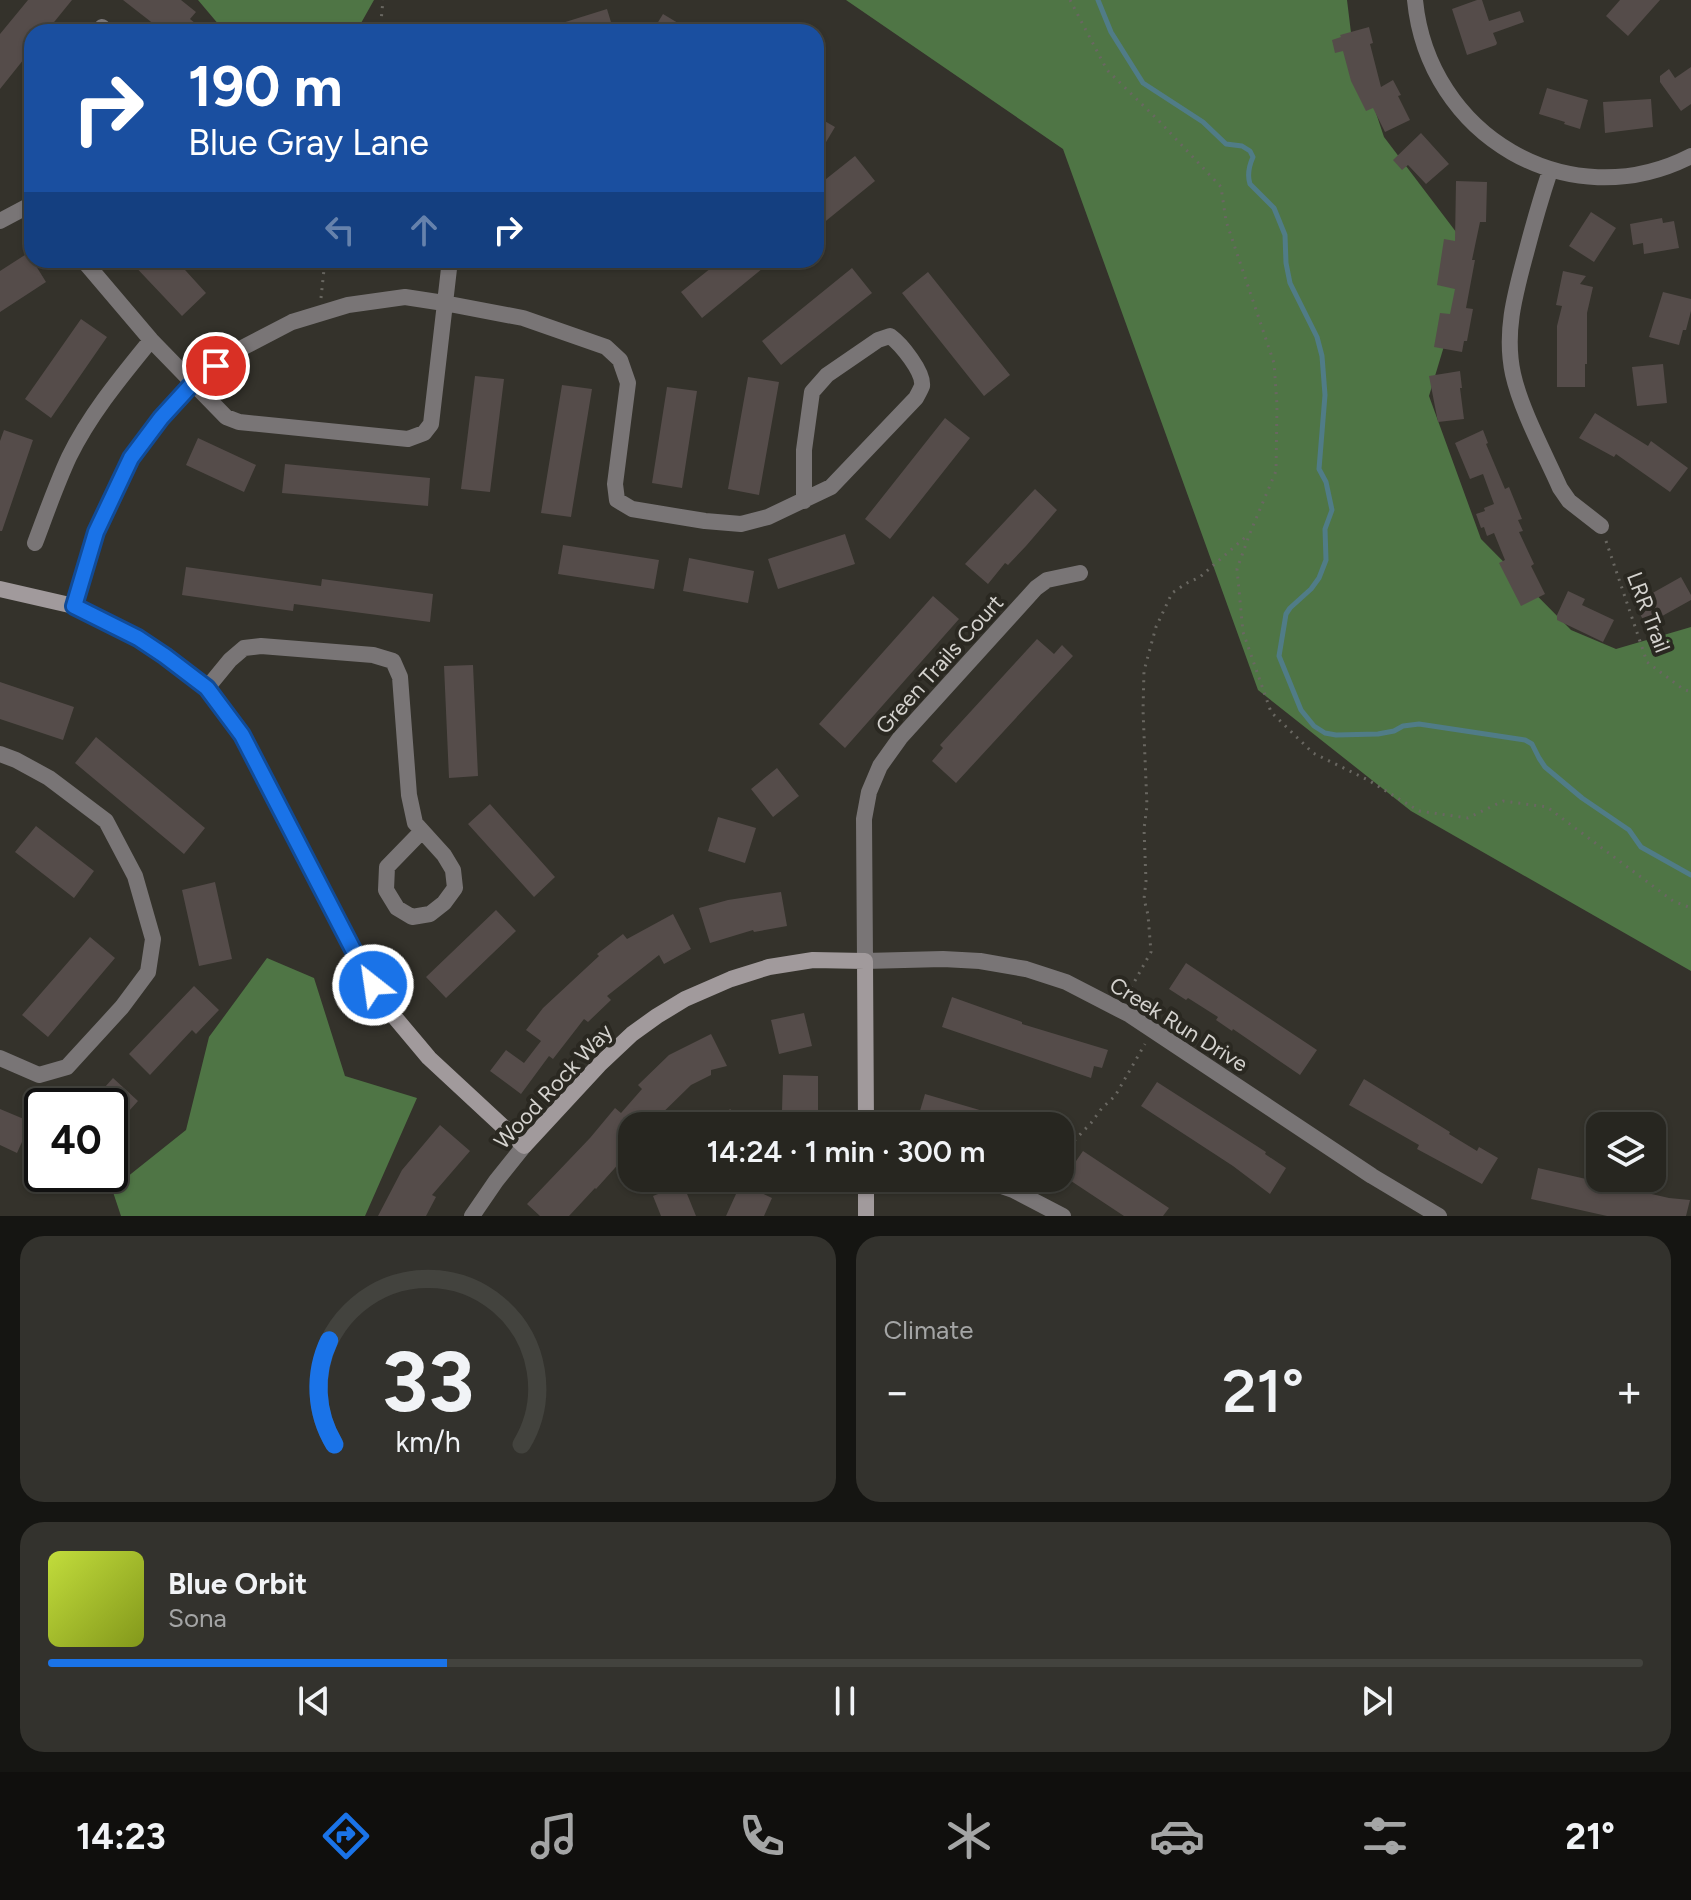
<!DOCTYPE html>
<meta charset="utf-8">
<style>
:root{--surface:#272620;--page:#33322d;--text:#f1f3f6;--muted:#a4a5a5;--line:#43433e;--accent:#1a73e8}
body{margin:0;font-family:Figtree,sans-serif;background:var(--page);color:var(--text);height:100vh;display:flex;flex-direction:column;font-size:30px;white-space:nowrap}
*{box-sizing:border-box;margin:0}
p{font-size:26px;color:var(--muted)}
.icon{flex:none;width:44px;height:44px;fill:none;stroke:currentColor;stroke-width:2;stroke-linecap:round;stroke-linejoin:round}
.map{position:relative;height:1216px;overflow:hidden}
.details{display:flex;flex-direction:column;gap:20px;padding:20px;background:#151512;flex:1}
.details>*{flex:none}
.guide{position:absolute;left:24px;top:24px;width:800px;height:244px;border-radius:24px;box-shadow:0 2px 6px #0004,0 0 0 2px var(--line);background:#1a4fa0;color:#fff;overflow:hidden}
.tools{position:absolute;left:1586px;top:1112px;display:grid;gap:16px}
.tools a{display:grid;place-items:center;width:80px;height:80px;border-radius:16px;background:var(--surface);box-shadow:0 2px 6px #0004,0 0 0 2px var(--line);font-size:40px}
.speed{position:absolute;left:24px;top:1088px;display:flex;gap:16px;font-size:40px;font-weight:700;text-align:center}
.speed>*{display:grid;place-content:center;width:104px;height:104px;border-radius:50%;background:var(--surface);box-shadow:0 2px 6px #0004,0 0 0 2px var(--line);line-height:1}
.speed .limit{border:4px solid #111;border-radius:12px;background:#fff;color:#111}
.pin{position:absolute;display:grid;place-items:center;width:68px;height:68px;color:#fff;margin:-34px;border:4px solid #fff;border-radius:50%;box-shadow:0 2px 8px #0007}
.me{position:absolute;width:88px;margin:-44px;rotate:330deg;stroke-linejoin:round;filter:drop-shadow(0 0 6px #0008)}
.turn{display:flex;align-items:center;gap:28px;height:168px;padding:0 32px;font-size:36px}
.turn .icon{width:104px;height:104px;stroke-width:2.5}
.turn b{display:block;font-size:56px;line-height:68px}
.lanes{display:flex;align-items:center;height:76px;padding:0 32px;background:#0003;justify-content:center;gap:40px;direction:ltr}
.lanes .off{opacity:.35}
.big{font-size:60px;font-weight:600;line-height:1.1}
.details .card{flex:1;display:flex;flex-direction:column;justify-content:center;gap:12px;min-width:0;padding:0 28px;border-radius:24px;background:var(--page)}
.details .dial{align-items:center;gap:0}
.dial svg{height:208px;overflow:visible;fill:none;stroke:var(--line);stroke-width:7;stroke-linecap:round;text-anchor:middle}
.dial text{fill:var(--text);stroke:none}
.song{display:flex;align-items:center;gap:24px}
.cover{width:96px;height:96px;border-radius:12px;background:linear-gradient(135deg,hsl(70 70% 55%),hsl(70 70% 35%))}
.played{height:8px;border-radius:4px;background:linear-gradient(90deg,var(--accent) 25%,var(--line) 25%)}
.keys{display:flex;justify-content:space-around;direction:ltr}
.heat{display:flex;justify-content:space-between;align-items:center;font-size:44px;direction:ltr}
.details .tiles{flex:1;display:grid;gap:20px;grid-template-columns:1fr 1fr}
.card:last-child{grid-column:span 2}
.trip{position:absolute;left:618px;top:1112px;width:456px;height:80px;border-radius:24px;background:var(--surface);box-shadow:0 2px 6px #0004,0 0 0 2px var(--line);font-weight:600;line-height:80px;text-align:center}
.dock{display:flex;height:128px;justify-content:space-around;align-items:center;background:#100f0d;color:var(--muted)}
.dock .icon{width:56px;height:56px}
.dock .current{color:var(--accent)}
.dock b{font-size:36px;color:var(--text)}
.map>svg:first-child{display:block}
</style>
<div class="map">
<svg width="1691" height="1216" viewBox="0 0 1691 1216">
<rect width="100%" height="100%" fill="#34322b"/>
<!-- forest -->
<path fill="#4f7545" d="M198 0H374L356 32H225Z
M846 0H1347L1352 41 1384 137 1472 253 1429 396 1481 539 1571 630 1616 649 1691 627V971L1411 811 1258 690 1063 149Z
M267 958 314 978 345 1076 417 1098 365 1216H121L112 1189 186 1130 209 1037Z"/>
<g fill="none" stroke-linecap="round" stroke-linejoin="round">
<!-- stream -->
<path stroke="#507c87" stroke-width="5" d="M1098 0 1111 32 1143 83 1203 122 1226 144 1242 146 1250 151 1253 157C1249 166 1247 175 1250 184L1274 208 1285 235 1286 263 1290 283 1317 337 1322 356 1325 395 1319 469 1326 482 1332 510 1325 529 1326 560 1319 578 1311 589 1290 608 1286 614 1279 656 1301 710 1314 726 1325 733 1336 735 1378 734 1394 731 1403 726 1419 724 1525 740 1532 744 1539 758 1545 767 1582 798 1629 830 1641 847 1691 875"/>
</g>
<!-- building -->
<path fill="#554c4a" d="M28 0H72L46 32H32V49L0 89V34Z
M123 0H181L196 12 190 19 206 32H164Z
M1477 0H1482L1489 21 1520 11 1524 22 1493 33 1497 43 1496 45 1467 55 1452 9Z
M1620 0H1660L1628 36 1606 16Z
M607 9 614 32H544L543 29Z
M663 14 693 32H652Z
M1369 27 1373 43 1370 44 1381 87 1393 80 1401 95 1398 96 1410 120 1385 132 1373 108 1366 111 1351 81 1343 51 1335 53 1332 40 1341 37 1340 35Z
M1691 67V104L1681 111 1660 82V76L1669 69 1675 78Z
M1547 88 1588 100 1580 129 1564 124 1565 122 1539 114Z
M1651 99 1653 127 1605 133 1603 102Z
M816 116 835 127 816 159Z
M1421 133 1449 164 1426 184 1408 165 1402 170 1393 160Z
M855 156 875 181 816 229V187Z
M1456 181 1487 182 1486 222H1480L1472 260H1475L1466 308 1473 309 1467 341H1464L1462 352 1434 347 1440 313 1450 314 1455 289 1437 285 1444 239 1455 241Z
M1591 212 1616 228 1594 262 1569 246Z
M1662 218 1663 223 1674 221 1679 248 1644 254 1643 243 1633 245 1630 224Z
M28 253 46 282 0 312V271Z
M129 260H176L206 293 182 316Z
M721 260H773L702 318 681 292Z
M852 268 872 293 781 365 762 341Z
M1563 271 1586 276 1580 284 1593 287 1587 313V364H1585V387H1557V326L1562 306 1556 305Z
M928 272 1010 375 984 396 902 293Z
M1663 292 1691 299V311L1686 330H1683L1679 345 1649 337Z
M81 319 107 337 51 418 25 399Z
M1663 364 1667 403 1637 406 1632 367Z
M1460 371 1462 388H1460L1464 419 1438 422 1429 376Z
M475 376 504 379 490 492 461 489Z
M748 377 779 382 759 495 728 489Z
M562 385 592 389 571 517 541 513Z
M667 387 697 391 682 488 652 483Z
M1595 413 1648 446 1651 441 1688 468 1670 492 1616 454 1614 457 1579 438Z
M945 418 970 438 890 539 865 519Z
M4 430 33 440 2 531H0V441Z
M1483 430 1488 443 1486 444 1505 489 1509 487 1522 519 1518 520 1523 531 1519 532 1534 564 1531 566 1545 594 1521 606 1499 563 1505 560 1494 533 1487 536 1484 527 1481 528 1476 514 1485 511 1484 508 1494 504 1483 474 1470 479 1455 443Z
M198 438 256 465 244 492 186 465Z
M285 464 430 478 428 506 282 493Z
M1035 489 1057 510 1026 546 1008 565 1005 563 988 584 965 564Z
M845 534 855 564 778 589 768 559Z
M563 545 659 560 654 589 558 574Z
M689 558 754 571 748 603 683 591Z
M186 567 321 586 322 579 433 594 430 622 294 604 293 611 182 595Z
M1681 577 1691 595V600L1646 625 1631 598 1646 590 1649 595Z
M1568 591 1585 599 1582 605 1614 620 1603 642 1557 620V615Z
M933 596 959 619 845 748 819 724Z
M1037 639 1054 654 1062 645 1073 656 956 783 932 761 943 748 940 745Z
M473 665 478 776 449 778 444 666Z
M0 682 74 707 63 740 0 719Z
M96 737 205 828 184 854 75 763Z
M777 768 799 796 773 817 751 789Z
M490 804 555 877 534 897 468 824Z
M718 817 756 828 745 863 708 851Z
M36 826 94 871 74 898 15 852Z
M215 882 232 959 199 966 182 890Z
M781 892 787 926 754 932 753 930 710 943 699 908 728 900Z
M496 910 516 931 446 998 426 977Z
M673 914 691 949 664 964 659 955 607 996 611 1000 588 1022 584 1019 553 1059 549 1056 521 1094 490 1071 506 1050 524 1063 541 1041 526 1030 543 1008 599 956 597 954 623 934 627 939Z
M90 937 115 958 48 1037 22 1015Z
M1186 963 1317 1050 1300 1075 1233 1029 1232 1031 1216 1020 1218 1017 1188 998 1186 1000 1169 989Z
M194 986 219 1010 196 1034 192 1030 150 1075 129 1054Z
M952 997 1022 1022V1024L1108 1050 1102 1068 1094 1066 1091 1078 942 1027Z
M804 1013 812 1046 779 1054 771 1020Z
M711 1034 727 1066 711 1070V1075L691 1085 649 1126H632V1149L596 1189 595 1188 569 1216H540L527 1204 590 1138 615 1108 621 1113 642 1089 638 1085 669 1055Z
M783 1075 818 1076V1112L782 1111Z
M113 1078 138 1101 110 1132V1106H88Z
M1364 1079 1450 1132 1449 1134 1477 1151 1479 1147 1498 1158 1482 1184 1417 1149 1419 1145 1349 1105Z
M1157 1082 1266 1152 1265 1154 1286 1168 1270 1194 1233 1166 1141 1106Z
M925 1094 1021 1122V1126H923L916 1124Z
M0 1109 31 1122 17 1153 0 1145Z
M730 1109 749 1126H715Z
M440 1125 470 1151 432 1195 436 1197 426 1216H378L402 1170Z
M1083 1151 1169 1208 1163 1216H1124L1065 1177Z
M1538 1168 1669 1198 1690 1200 1686 1216H1607L1531 1199Z
M741 1183 772 1198 764 1216H726Z
M683 1184 696 1216H661L653 1196Z"/>
<g fill="none" stroke-linecap="round" stroke-linejoin="round">
<!-- path -->
<path stroke="#696761" stroke-width="3" stroke-dasharray="2 6" stroke-linecap="butt" d="M1070 0 1107 70 1160 122 1221 187 1226 221 1274 363 1277 405 1276 471 1250 533 1237 569 1243 632 1271 712 1313 753 1368 780 1419 811 1468 818 1503 801 1547 807 1673 901 1691 908
M380 32 383 0
M321 298 325 260
M1606 541 1647 662 1683 689 1691 692
M1127 995 1151 952 1148 915 1144 899 1146 881 1144 829 1147 806 1143 710 1144 671 1151 645 1156 627 1172 593 1187 583 1200 577 1249 534
M1060 1160 1070 1145 1091 1123 1102 1108 1115 1096 1145 1044"/>
<!-- street -->
<path stroke="#797576" stroke-width="16" d="M1415 0C1428 135 1568 219 1691 156
M98 32 102 27 107 32
M1550 171C1541 198 1533 226 1526 253 1515 294 1504 332 1513 374 1521 410 1545 454 1560 488L1569 501 1601 526
M0 221 32 204
M83 260 151 340 226 417 239 422 408 439 424 433 431 424 450 260
M35 543C46 514 56 485 69 457 90 414 121 377 151 340
M1080 573 1047 580 1036 588 900 738 880 766 869 792 864 819 865 961 943 959 980 961 1026 969 1066 982 1130 1015 1372 1176 1439 1216
M74 606 96 532 131 458 161 418 193 383 240 349 292 322 348 305 405 297 444 303 523 318 606 347 620 360 628 383 615 484 617 500 632 509 705 521 741 524 768 517 831 487 916 398C917 396 921 389 922 386 924 372 901 344 890 336L878 340 827 375 812 392 804 450V501
M207 688 230 660 244 648 261 646 373 655 393 661 400 677 409 795 415 823 444 855 453 870 455 888 444 903 430 914 412 917 397 908 386 890 387 867 422 831
M0 754 16 760 49 778 106 821 135 876 153 939 148 972 122 1007 67 1067 39 1075 0 1058
M978 1178 1013 1190 1063 1216
M472 1216 496 1181 524 1146"/>
<!-- secondary -->
<path stroke="#a19a9c" stroke-width="16" d="M0 589 74 606 138 638 165 656 207 688 242 735 360 963 387 1008 429 1058 524 1146 599 1065 632 1034 657 1016 685 999 731 979 769 967 813 960 865 961 866 1126
M866 1178V1216"/>
</g>
<g fill="none" stroke-linecap="round" stroke-linejoin="round">
<!-- route casing -->
<g stroke="#114b97" stroke-width="20">
<path id="route" d="M216 366 193 383 161 418 131 458 96 532 74 606 138 638 165 656 207 688 242 735 360 963 373 985"/>
</g>
<!-- route -->
<use href="#route" stroke="#1a73e8" stroke-width="14"/>
</g>
<g text-anchor="middle" stroke-width="8" stroke-linejoin="round" paint-order="stroke">
<!-- street labels -->
<g font-size="22" fill="#d4d2ce" stroke="#2a2821">
<text transform="translate(1649 612) rotate(69)" y="8">LRR Trail</text>
<text transform="translate(939 664) rotate(-48)" y="8">Green Trails Court</text>
<text transform="translate(1179 1024) rotate(32)" y="8">Creek Run Drive</text>
<text transform="translate(553 1086) rotate(-47)" y="8">Wood Rock Way</text>
</g>
</g>
</svg>
<div class="tools">
<a><svg class="icon" aria-label="layers" viewBox="0 0 24 24"><path d="M12 4l9 5-9 5-9-5zM3 14l9 5 9-5"/></svg></a>
</div>
<div class="speed"><div class="limit">40</div></div>
<div class="pin" style="left:216px;top:366px;background:#d93025"><svg class="icon" aria-label="arrive" viewBox="0 0 24 24"><path d="M6 21V4h12l-3 4 3 4H6"/></svg></div>
<svg class="me" style="left:373px;top:985px" viewBox="-20 -20 40 40"><circle r="17" fill="#1a73e8" stroke="#fff" stroke-width="3"/><path d="M0-11L8 9 0 5-8 9z" fill="#fff"/></svg>
<div class="trip">14:24 · 1 min · 300 m</div>
<div class="guide">
<div class="turn"><svg class="icon" aria-label="right" viewBox="0 0 24 24"><path d="M7 20v-9h11M14 6l5 5-5 5"/></svg><div><b>190 m</b>Blue Gray Lane</div></div>
<div class="lanes"><svg class="icon off" aria-label="left" viewBox="0 0 24 24"><path d="M17 20v-9H6M10 6l-5 5 5 5"/></svg><svg class="icon off" aria-label="ahead" viewBox="0 0 24 24"><path d="M12 20V5M6 11l6-6 6 6"/></svg><svg class="icon" aria-label="right" viewBox="0 0 24 24"><path d="M7 20v-9h11M14 6l5 5-5 5"/></svg></div>
</div>
</div>
<section class="details">
<div class="tiles">
<div class="card dial"><svg viewBox="0 0 100 80">
<path d="M14 69A42 42 0 1 1 86 69"/>
<path d="M14 69A42 42 0 0 1 12 29" stroke="#1a73e8"/>
<text x="50" y="56" font-size="32" font-weight="700">33</text>
<text x="50" y="72" font-size="11">km/h</text>
</svg></div>
<div class="card"><p>Climate</p>
<div class="heat"><a>−</a><b class="big">21°</b><a>+</a></div>
</div>
<div class="card">
<div class="song"><i class="cover"></i><div><b>Blue Orbit</b><p>Sona</p></div></div>
<div class="played"></div>
<div class="keys"><svg class="icon" aria-label="previous" viewBox="0 0 24 24"><path d="M18 5L8 12l10 7zM5 5v14"/></svg><svg class="icon" aria-label="pause" viewBox="0 0 24 24"><path d="M8 5v14M16 5v14"/></svg><svg class="icon" aria-label="next" viewBox="0 0 24 24"><path d="M6 5l10 7-10 7zM19 5v14"/></svg></div>
</div>
</div>
</section>
<nav class="dock">
<b>14:23</b>
<svg class="icon current" aria-label="directions" viewBox="0 0 24 24"><path d="M12 3l9 9-9 9-9-9zM9 14v-3h6M13 9l2 2-2 2"/></svg>
<svg class="icon" aria-label="music" viewBox="0 0 24 24"><path d="M9 18V5l10-2v13"/><circle cx="6" cy="18" r="3"/><circle cx="16" cy="16" r="3"/></svg>
<svg class="icon" aria-label="phone" viewBox="0 0 24 24"><path d="M5 4h4l2 5-3 2q2 4 5 5l2-3 5 2v4C11 20 4 13 5 4z"/></svg>
<svg class="icon" aria-label="climate" viewBox="0 0 24 24"><path d="M12 3v18M4 7l16 10M4 17L20 7"/></svg>
<svg class="icon" aria-label="car" viewBox="0 0 24 24"><path d="M5 17H2v-5l4-1 3-4h7l3 4 3 1v5h-3M9 17h6M6 11h13"/><circle cx="7" cy="17" r="2"/><circle cx="17" cy="17" r="2"/></svg>
<svg class="icon" aria-label="filters" viewBox="0 0 24 24"><path d="M4 7h16M4 17h16"/><circle cx="9" cy="7" r="2"/><circle cx="15" cy="17" r="2"/></svg>
<b>21°</b>
</nav>
